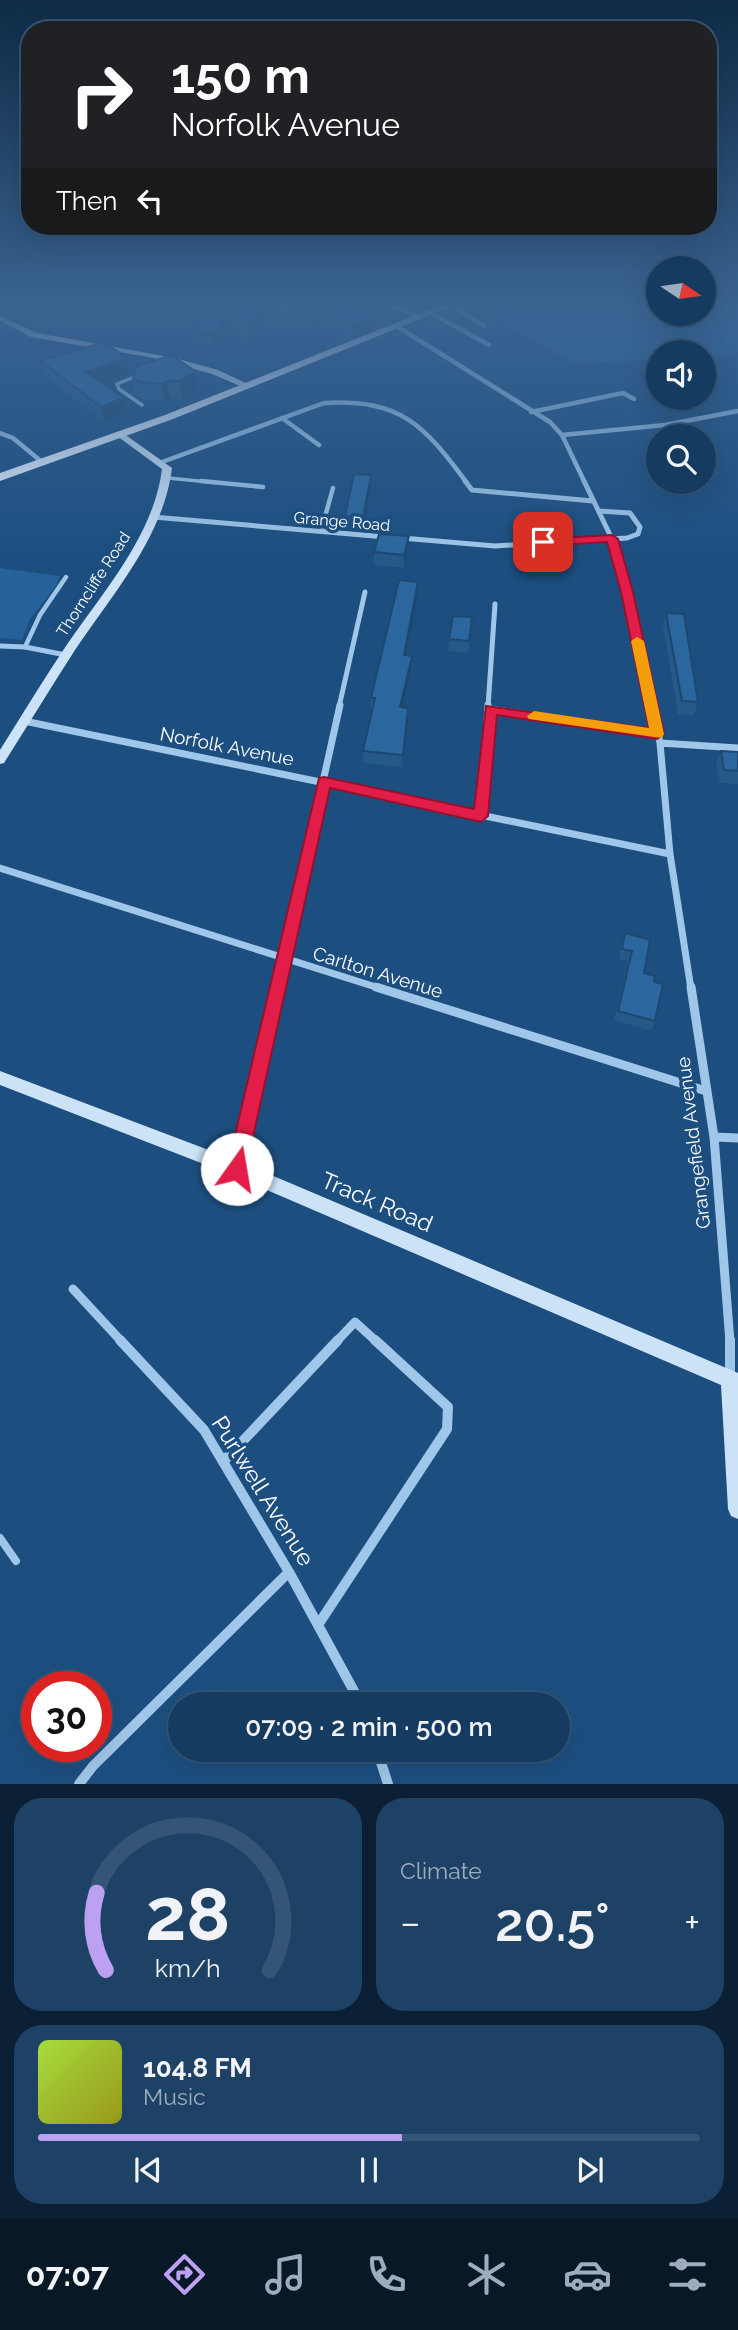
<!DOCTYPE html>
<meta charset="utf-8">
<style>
:root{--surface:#153b60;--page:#1e4266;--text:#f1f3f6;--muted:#9dadbd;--line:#345575;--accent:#bca0f2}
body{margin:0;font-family:Raleway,sans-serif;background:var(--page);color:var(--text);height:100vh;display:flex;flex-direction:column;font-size:26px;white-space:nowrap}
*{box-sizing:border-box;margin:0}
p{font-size:23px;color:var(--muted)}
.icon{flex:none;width:38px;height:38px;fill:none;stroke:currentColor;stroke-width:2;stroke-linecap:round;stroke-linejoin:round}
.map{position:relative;height:1784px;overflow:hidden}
.side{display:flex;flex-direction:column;gap:14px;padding:14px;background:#0c2035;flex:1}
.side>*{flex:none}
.guide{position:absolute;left:21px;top:21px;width:696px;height:214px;border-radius:28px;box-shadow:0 7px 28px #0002,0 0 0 2px var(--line);background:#202124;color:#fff;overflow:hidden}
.needle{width:46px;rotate:103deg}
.controls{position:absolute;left:646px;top:256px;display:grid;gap:14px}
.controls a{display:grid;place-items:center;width:70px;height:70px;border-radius:50%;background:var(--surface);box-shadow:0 7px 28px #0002,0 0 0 2px var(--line);font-size:35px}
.speed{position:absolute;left:21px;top:1671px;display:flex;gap:14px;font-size:35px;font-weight:700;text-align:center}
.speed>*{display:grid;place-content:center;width:91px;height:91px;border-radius:50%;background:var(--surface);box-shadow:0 7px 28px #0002,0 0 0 2px var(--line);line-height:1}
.speed .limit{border:10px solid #d22;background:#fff;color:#111}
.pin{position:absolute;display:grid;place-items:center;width:60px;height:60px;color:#fff;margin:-30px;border-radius:14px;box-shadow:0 4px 10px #0006}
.me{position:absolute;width:77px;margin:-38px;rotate:13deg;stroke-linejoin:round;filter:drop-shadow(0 0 5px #0008)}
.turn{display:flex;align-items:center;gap:24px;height:147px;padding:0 35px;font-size:32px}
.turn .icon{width:91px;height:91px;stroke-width:2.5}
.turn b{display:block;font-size:49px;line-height:60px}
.then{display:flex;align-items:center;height:66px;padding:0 35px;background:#0003;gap:14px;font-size:26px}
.big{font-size:52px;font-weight:600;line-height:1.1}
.side .card{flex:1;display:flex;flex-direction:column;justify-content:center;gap:10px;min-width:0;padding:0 24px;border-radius:28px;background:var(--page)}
.side .dial{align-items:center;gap:0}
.dial svg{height:182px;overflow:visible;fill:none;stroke:var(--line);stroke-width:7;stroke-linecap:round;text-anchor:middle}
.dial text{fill:var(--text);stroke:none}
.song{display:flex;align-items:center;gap:21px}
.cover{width:84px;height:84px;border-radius:10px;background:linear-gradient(135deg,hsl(80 70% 55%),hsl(60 70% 35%))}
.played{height:7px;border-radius:4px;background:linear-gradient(90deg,var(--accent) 55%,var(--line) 55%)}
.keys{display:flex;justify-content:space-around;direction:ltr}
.heat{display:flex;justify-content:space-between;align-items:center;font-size:38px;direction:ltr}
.side .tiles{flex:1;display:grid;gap:14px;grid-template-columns:1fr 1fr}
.card:last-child{grid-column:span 2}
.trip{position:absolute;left:168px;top:1692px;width:402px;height:70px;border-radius:35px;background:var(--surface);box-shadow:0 7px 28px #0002,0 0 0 2px var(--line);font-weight:600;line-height:70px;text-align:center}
.menu{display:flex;height:112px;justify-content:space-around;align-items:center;background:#081826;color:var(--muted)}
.menu .icon{width:49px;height:49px}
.menu .active{color:var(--accent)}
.menu b{font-size:32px;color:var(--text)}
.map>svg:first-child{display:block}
</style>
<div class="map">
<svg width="738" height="1784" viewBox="0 0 738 1784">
<rect width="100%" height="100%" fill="#1c4f80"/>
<!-- green -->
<path fill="#266299" d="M471 303H658V313H704V303H738V353L704 356V352H658V359L573 364Z
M0 568 60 576 56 586 30 619 22 640 0 638Z"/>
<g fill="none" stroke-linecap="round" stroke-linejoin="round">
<!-- lane-far2 -->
<path stroke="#a0c7e9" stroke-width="3.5" d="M282 311 295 303
M139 375 117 384 119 389 142 405
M168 478 219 483"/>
<!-- lane-far1 -->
<path stroke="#a0c7e9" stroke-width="4.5" d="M201 481 263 487
M321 531 333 488
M25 647 40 615 66 577"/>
<!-- lane -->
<path stroke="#a0c7e9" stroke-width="8" d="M0 1538 16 1561"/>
<!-- street-far4 -->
<path stroke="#a0c7e9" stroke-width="4.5" d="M451 305 484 326
M431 313 489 345
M398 327 550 422 562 435 585 483
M531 412 623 393 634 399
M282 418 319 445
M0 433 13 438 42 462
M562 435 665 425 738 411
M162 462 324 403C401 399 423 424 467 483"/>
<!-- street-far3 -->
<path stroke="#a0c7e9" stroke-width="5" d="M465 481 472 490 593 501
M584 481 612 539 627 592 652 707
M153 517 386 537
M402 538 495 546 627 538 638 534 640 527 630 513 599 511
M0 646 25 647 66 655
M339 707 365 592
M488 707 495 604"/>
<!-- street-far2 -->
<path stroke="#a0c7e9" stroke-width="7" d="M652 705 660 743 670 854 691 989
M490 709 657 734
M24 721 670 854
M660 743 738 748
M481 816 488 705
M0 868 382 989
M277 989 340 705"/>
<!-- street-far1 -->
<path stroke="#a0c7e9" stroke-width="9" d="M376 987 706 1091
M691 987 714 1137 730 1342
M714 1137 738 1138
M237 1169 277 987
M73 1289 122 1342
M336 1342 355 1322 377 1342"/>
<!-- street -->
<path stroke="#a0c7e9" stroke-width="10" d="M120 1340 204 1430 289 1572 361 1704
M730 1340V1378
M223 1462 338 1340
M318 1625 447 1429 448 1407 375 1340
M377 1750 388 1784
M79 1784 93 1766 289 1572"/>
<!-- secondary -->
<path fill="#cce2f7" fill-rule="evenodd" d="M380 303H392L426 317 419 319Z
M0 316 37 333 175 358 218 370 252 386 245 388 212 374 154 358 31 337 0 321Z
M120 431 172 468C164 536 112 595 75 650 51 687 28 725 4 763L0 764V750C22 715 43 680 66 646 103 592 154 535 162 469L117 436 115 434Z
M0 1071 243 1163 738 1373V1519L731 1516 728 1509 721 1385 232 1175 0 1085Z"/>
<!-- primary -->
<path fill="#e4f0fe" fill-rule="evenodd" d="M446 303H460L173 419 0 481V473L165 415Z"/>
</g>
<!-- wall -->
<path fill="#255988" d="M328 303H382V312L373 316 374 327 352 338 312 322V311Z
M271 314 249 344 230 334 228 317Z
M225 318 226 334 215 350 194 348 192 331Z
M127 358 130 373 102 383 127 414 104 422 45 376 41 361Z
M195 371 197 388 182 399 170 398 164 401 142 399 136 396 133 378Z
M371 475V487L363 530 345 528V516Z
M408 549 404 568 374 565V552Z
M418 594 406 655 412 656 411 668 402 707 408 708 402 767 363 763V751L372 710H371V698Z
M666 613 698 702 694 715 678 714 663 626Z
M472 617 468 653 448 651 449 639Z
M721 751 738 752V784L720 783 716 763Z
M625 933 644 973 654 982 655 1021 651 1031 614 1020 628 961 619 959 621 944Z"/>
<!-- shaded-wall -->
<path fill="#1e486f" d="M265 303H270L271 314 249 344 248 327Z
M379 303H382V312L362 322V312Z
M374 317V327L352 338 351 327Z
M225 318 226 334 215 350 213 333Z
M127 358 130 373 89 387 86 372Z
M195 371 197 388 182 399 180 381Z
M167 381 170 398 164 401 161 384Z
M124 398 127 414 104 422 101 407Z
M371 475V487L363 530V517Z
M409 536 408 549 404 568V555Z
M418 582V594L404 667V655Z
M412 656 411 668 400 719V707Z
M408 708V720L402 767 403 755Z"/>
<!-- building -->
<path fill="#2b679e" stroke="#1e486f" stroke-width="2" d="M239 303H265L248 327 228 317Z
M328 303H379L362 312 374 317 351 327 312 311Z
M205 316 225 318 213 333 192 331Z
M104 342 127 358 86 372 124 398 101 407 41 361Z
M171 355 195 371 180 381H167L161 384 139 382 133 378 136 367Z
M354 474 371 475 363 517 345 516Z
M379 534 409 536 404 555 374 552Z
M399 580 418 582 404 655 412 656 400 707 408 708 403 755 363 751 375 698H371Z
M666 613 684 614 698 702 682 701Z
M453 616 472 617 469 641 449 639Z
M721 751 738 752V771L724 770Z
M625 933 650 940 644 973 655 976 654 982 663 984 655 1021 618 1011 632 951 622 949Z"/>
<!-- sky -->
<linearGradient id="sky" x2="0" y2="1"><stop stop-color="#0f2b46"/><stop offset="0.55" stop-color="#3a6391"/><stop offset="1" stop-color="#3a6391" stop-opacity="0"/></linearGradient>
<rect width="738" height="553" fill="url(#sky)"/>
<!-- route -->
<path fill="#e11d48" stroke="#92132f" stroke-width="2" d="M612 535 618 539 633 592 664 734 657 739 497 715 488 816 481 822 330 788 246 1169 243 1176 237 1178 230 1176 227 1169 319 778 324 777 474 809 486 706 649 728 621 592 607 542 543 546 538 542 543 539Z"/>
<!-- slow -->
<path fill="#f59e0b" d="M637 637 644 641 664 734 662 738 529 719 527 716 534 711 649 728 631 641Z"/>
<g text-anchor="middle" stroke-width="7" stroke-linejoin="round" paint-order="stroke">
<!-- far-street labels -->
<g font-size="16" fill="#fff" stroke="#1c4f80">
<text transform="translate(342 521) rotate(5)" y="6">Grange Road</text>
<text transform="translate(93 584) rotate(-57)" y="6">Thorncliffe Road</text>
</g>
<!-- street labels -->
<g font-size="19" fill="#fff" stroke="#1c4f80">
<text transform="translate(227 746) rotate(11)" y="7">Norfolk Avenue</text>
<text transform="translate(378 972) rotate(17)" y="7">Carlton Avenue</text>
<text transform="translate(693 1143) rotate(-97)" y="7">Grangefield Avenue</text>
</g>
<!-- near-street labels -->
<g font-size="23" fill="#fff" stroke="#1c4f80">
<text transform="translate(377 1202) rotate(23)" y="8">Track Road</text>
<text transform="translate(263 1491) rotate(58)" y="8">Purlwell Avenue</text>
</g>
</g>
</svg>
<div class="controls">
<a><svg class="needle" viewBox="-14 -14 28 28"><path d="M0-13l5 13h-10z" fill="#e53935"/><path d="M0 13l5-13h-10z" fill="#9dadbd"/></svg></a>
<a><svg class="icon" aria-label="sound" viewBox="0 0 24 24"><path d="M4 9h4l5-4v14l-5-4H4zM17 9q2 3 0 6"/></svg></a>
<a><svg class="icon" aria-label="search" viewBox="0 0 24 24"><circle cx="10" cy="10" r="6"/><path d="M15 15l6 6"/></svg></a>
</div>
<div class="speed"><div class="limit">30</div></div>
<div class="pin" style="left:543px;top:542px;background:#d93025"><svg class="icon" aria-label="arrive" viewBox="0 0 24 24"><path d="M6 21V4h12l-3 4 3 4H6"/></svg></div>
<svg class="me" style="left:237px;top:1169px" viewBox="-20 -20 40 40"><circle r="19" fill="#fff"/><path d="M0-13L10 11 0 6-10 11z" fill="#e11d48"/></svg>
<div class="trip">07:09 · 2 min · 500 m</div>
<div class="guide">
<div class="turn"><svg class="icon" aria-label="right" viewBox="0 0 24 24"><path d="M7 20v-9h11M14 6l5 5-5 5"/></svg><div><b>150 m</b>Norfolk Avenue</div></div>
<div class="then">Then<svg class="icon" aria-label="left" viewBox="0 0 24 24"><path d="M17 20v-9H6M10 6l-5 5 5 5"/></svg></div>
</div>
</div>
<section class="side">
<div class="tiles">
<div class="card dial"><svg viewBox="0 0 100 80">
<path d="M14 69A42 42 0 1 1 86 69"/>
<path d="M14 69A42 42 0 0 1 10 35" stroke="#bca0f2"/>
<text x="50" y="56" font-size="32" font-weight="700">28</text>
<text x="50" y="72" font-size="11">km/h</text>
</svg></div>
<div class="card"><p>Climate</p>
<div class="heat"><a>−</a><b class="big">20.5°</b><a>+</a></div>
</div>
<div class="card">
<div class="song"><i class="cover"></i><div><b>104.8 FM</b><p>Music</p></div></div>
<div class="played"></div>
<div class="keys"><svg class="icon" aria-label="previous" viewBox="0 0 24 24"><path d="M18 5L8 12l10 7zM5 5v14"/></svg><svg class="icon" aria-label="pause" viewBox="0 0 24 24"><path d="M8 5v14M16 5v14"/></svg><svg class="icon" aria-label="next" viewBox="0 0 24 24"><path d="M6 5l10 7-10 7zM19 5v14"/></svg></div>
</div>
</div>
</section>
<nav class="menu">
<b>07:07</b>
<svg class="icon active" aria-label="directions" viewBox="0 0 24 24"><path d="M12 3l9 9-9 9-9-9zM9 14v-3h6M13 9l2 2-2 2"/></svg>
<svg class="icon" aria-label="music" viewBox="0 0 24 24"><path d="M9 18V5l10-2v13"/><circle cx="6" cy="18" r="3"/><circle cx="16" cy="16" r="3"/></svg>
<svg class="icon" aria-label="phone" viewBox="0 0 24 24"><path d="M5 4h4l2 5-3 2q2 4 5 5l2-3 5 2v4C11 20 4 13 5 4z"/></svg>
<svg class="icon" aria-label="climate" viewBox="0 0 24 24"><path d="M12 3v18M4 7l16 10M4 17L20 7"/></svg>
<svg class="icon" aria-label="car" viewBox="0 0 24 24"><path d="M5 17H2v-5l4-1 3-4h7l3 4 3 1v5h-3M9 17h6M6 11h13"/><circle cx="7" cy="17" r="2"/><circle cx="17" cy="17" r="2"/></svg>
<svg class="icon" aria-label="filters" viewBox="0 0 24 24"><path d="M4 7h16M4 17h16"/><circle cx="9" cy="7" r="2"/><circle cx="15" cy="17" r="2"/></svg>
</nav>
